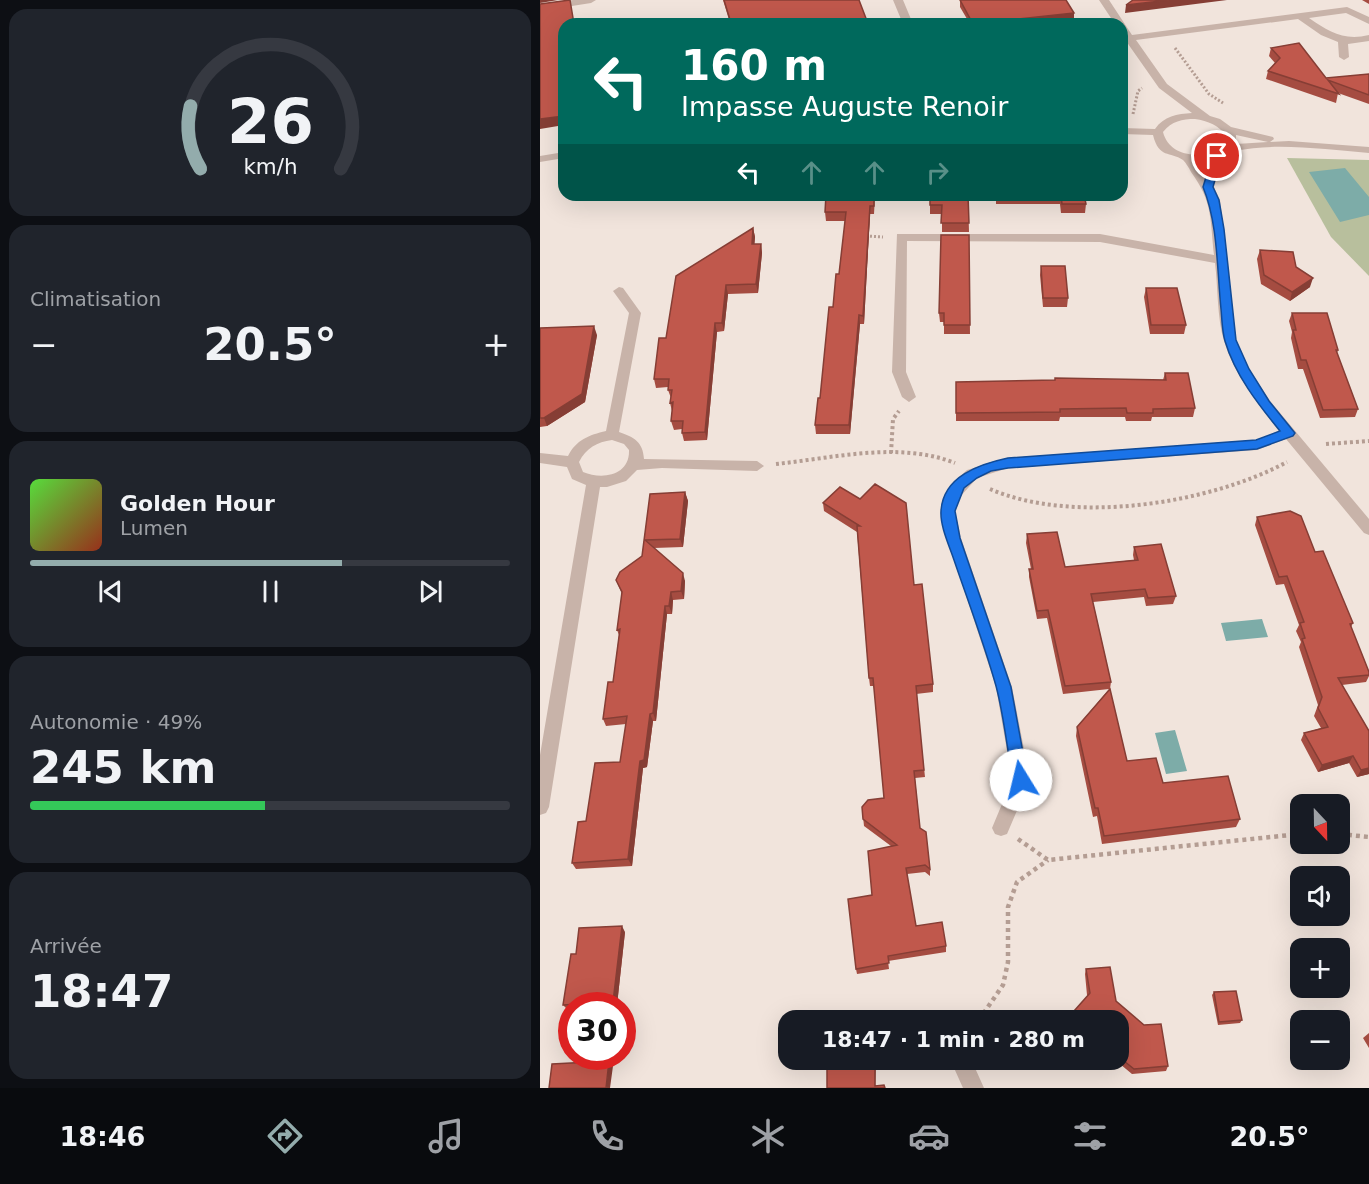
<!DOCTYPE html>
<html lang="fr">
<meta charset="utf-8">
<style>
:root{--surface:#171b24;--page:#20242c;--text:#f1f3f6;--muted:#9ea1a6;--line:#363941;--accent:#93acac}
body{margin:0;font-family:"DejaVu Sans",sans-serif;background:var(--page);color:var(--text);height:100vh;display:flex;flex-direction:column;font-size:22px;white-space:nowrap}
*{box-sizing:border-box;margin:0}
p{font-size:20px;color:var(--muted)}
.icon{flex:none;width:33px;height:33px;fill:none;stroke:currentColor;stroke-width:2;stroke-linecap:round;stroke-linejoin:round}
.map{position:relative;flex:1;overflow:hidden}
.side{display:flex;flex-direction:column;gap:9px;padding:9px;background:#0d0f14;width:540px}
.side>*{flex:none}
.top-card{position:absolute;left:18px;top:18px;width:570px;height:183px;border-radius:18px;box-shadow:0 6px 24px #0002;background:#00695c;color:#fff;overflow:hidden}
.needle{width:39px;rotate:158deg}
.buttons{position:absolute;left:750px;top:794px;display:grid;gap:12px}
.buttons a{display:grid;place-items:center;width:60px;height:60px;border-radius:12px;background:var(--surface);box-shadow:0 6px 24px #0002;font-size:30px}
.speed{position:absolute;left:18px;top:992px;display:flex;gap:12px;font-size:30px;font-weight:700;text-align:center}
.speed>*{display:grid;place-content:center;width:78px;height:78px;border-radius:50%;background:var(--surface);box-shadow:0 6px 24px #0002;line-height:1}
.speed .limit{border:9px solid #d22;background:#fff;color:#111}
.pin{position:absolute;display:grid;place-items:center;width:51px;height:51px;color:#fff;margin:-26px;border:3px solid #fff;border-radius:50%;box-shadow:0 2px 6px #0007}
.me{position:absolute;width:66px;margin:-33px;rotate:351deg;stroke-linejoin:round;filter:drop-shadow(0 0 4px #0008)}
.turn{display:flex;align-items:center;gap:21px;height:126px;padding:0 24px;font-size:27px}
.turn .icon{width:78px;height:78px;stroke-width:2.5}
.turn b{display:block;font-size:42px;line-height:51px}
.lanes{display:flex;align-items:center;height:57px;padding:0 24px;background:#0003;justify-content:center;gap:30px;direction:ltr}
.lanes .off{opacity:.35}
.big{font-size:45px;font-weight:700;line-height:1.1}
.side .tile{flex:1;display:flex;flex-direction:column;justify-content:center;gap:9px;min-width:0;padding:0 21px;border-radius:18px;background:var(--page)}
.side .dial{align-items:center;gap:0}
.dial svg{height:156px;overflow:visible;fill:none;stroke:var(--line);stroke-width:7;stroke-linecap:round;text-anchor:middle}
.dial text{fill:var(--text);stroke:none}
.song{display:flex;align-items:center;gap:18px}
.cover{width:72px;height:72px;border-radius:9px;background:linear-gradient(135deg,hsl(110 70% 55%),hsl(10 70% 35%))}
.played{height:6px;border-radius:3px;background:linear-gradient(90deg,var(--accent) 65%,var(--line) 65%)}
.keys{display:flex;justify-content:space-around;direction:ltr}
.heat{display:flex;justify-content:space-between;align-items:center;font-size:33px;direction:ltr}
.charge{height:9px;border-radius:4px;background:linear-gradient(90deg,#34c759 49%,var(--line) 0)}
.trip{position:absolute;left:238px;top:1010px;width:351px;height:60px;border-radius:18px;background:var(--surface);box-shadow:0 6px 24px #0002;font-weight:700;line-height:60px;text-align:center}
.menu{display:flex;height:96px;justify-content:space-around;align-items:center;background:#090b0e;color:var(--muted)}
.menu .icon{width:42px;height:42px}
.menu .active{color:var(--accent)}
.menu b{font-size:27px;color:var(--text)}
main{display:flex;flex:1;min-height:0}
.map>svg:first-child{display:block}
</style>
<main>
<section class="side">
<div class="tile dial"><svg viewBox="0 0 100 80">
<path d="M14 69A42 42 0 1 1 86 69"/>
<path d="M14 69A42 42 0 0 1 9 37" stroke="#93acac"/>
<text x="50" y="56" font-size="32" font-weight="700">26</text>
<text x="50" y="72" font-size="11">km/h</text>
</svg></div>
<div class="tile"><p>Climatisation</p>
<div class="heat"><a>−</a><b class="big">20.5°</b><a>+</a></div>
</div>
<div class="tile">
<div class="song"><i class="cover"></i><div><b>Golden Hour</b><p>Lumen</p></div></div>
<div class="played"></div>
<div class="keys"><svg class="icon" aria-label="previous" viewBox="0 0 24 24"><path d="M18 5L8 12l10 7zM5 5v14"/></svg><svg class="icon" aria-label="pause" viewBox="0 0 24 24"><path d="M8 5v14M16 5v14"/></svg><svg class="icon" aria-label="next" viewBox="0 0 24 24"><path d="M6 5l10 7-10 7zM19 5v14"/></svg></div>
</div>
<div class="tile"><p>Autonomie · 49%</p><b class="big">245 km</b><div class="charge"></div></div>
<div class="tile"><p>Arrivée</p><b class="big">18:47</b></div>
</section>
<div class="map">
<svg width="829" height="1088" viewBox="0 0 829 1088">
<rect width="100%" height="100%" fill="#f1e4dc"/>
<!-- green -->
<path fill="#b8bf9d" d="M747 158 829 160V276L791 237Z"/>
<!-- water -->
<path fill="#7daca8" d="M805 168 829 197V215L800 222 769 172Z
M722 619 728 637 686 641 681 623Z
M635 730 647 771 626 774 615 733Z"/>
<g fill="none" stroke-linecap="round" stroke-linejoin="round">
<!-- path-far2 -->
<path stroke="#b49d93" stroke-width="3" stroke-dasharray="2 2" stroke-linecap="butt" d="M635 48 669 94 683 103
M593 114 598 91 602 88
M326 236 343 237"/>
<!-- path-far1 -->
<path stroke="#b49d93" stroke-width="4" stroke-dasharray="3 3" stroke-linecap="butt" d="M786 444 829 441
M351 453 353 419 359 411
M236 464C294 458 359 441 415 463
M450 489C533 525 669 504 747 462"/>
<!-- path -->
<path stroke="#b49d93" stroke-width="4.5" stroke-dasharray="4 4" stroke-linecap="butt" d="M800 834 829 837
M478 839 508 860 760 834
M439 1020 463 985 468 962V907L477 882 508 860"/>
<!-- minor -->
<path fill="#c8b3a9" fill-rule="evenodd" d="M33 0H56L51 3 0 11V5Z
M353 0H363L373 24H363Z
M559 0H569L592 35 807 7 829 17V24L806 13 769 18C789 32 804 41 829 35V41L808 44 809 57 804 60 799 57 798 42 781 35 758 19 596 40 627 84 670 116 680 119 691 127 733 137 734 139 730 142 749 141 829 147V153C787 150 737 142 695 151 681 154 670 162 655 161L674 187 680 200 696 340 709 369 730 401 829 519V535L824 533 746 439 717 450 468 468 437 478 419 498 415 511 421 538 472 687 490 780 467 834 461 836 455 834 452 828 472 780 456 687 407 538 401 511 405 497 415 481 427 470 468 458 716 440 739 431C718 404 694 374 684 341 677 318 678 287 675 263L560 242 367 241 366 372 376 397 369 402 362 397 352 372 357 234H560L674 255C670 219 673 202 651 172 649 168 646 163 643 160 630 151 619 159 613 135L582 134V128L615 129C624 116 637 114 652 113L619 88 586 41 582 42V24H575ZM655 119C668 121 679 125 687 137L685 146C664 159 630 159 623 132 632 121 642 119 655 119ZM696 135 728 142 696 144Z
M24 152V158L0 162V156Z
M79 287 83 288 101 313 79 432C94 437 103 442 104 459L217 461 224 466 217 471 122 468 97 470 86 481 67 487H60L9 807 6 813 0 815V755L46 485 32 479 27 467 0 463V453L28 456C36 440 49 435 66 431L89 313 73 291ZM72 440 84 444 89 450C90 476 62 480 43 472L39 462C46 448 57 442 72 440Z
M410 1059H431L444 1088H423Z"/>
</g>
<!-- wall -->
<path fill="#a54c41" d="M183 0H319L190 23Z
M420 0 534 13V19L494 24H430L420 7Z
M822 0H829V4Z
M731 48 786 78 829 74V104L798 93 796 103 726 79 728 71 735 63 729 56Z
M286 195H335L334 214H330L324 324H320L310 434H276L275 425 280 398 293 307 299 274 305 221H286L285 212Z
M390 195H428L429 232H402V214H390Z
M456 195H544L546 204 545 213H521L520 204H456Z
M213 228 215 237 214 244H221L222 253 218 293 188 294 184 331 177 332 167 440 144 441 142 433V429L134 430 131 421 132 411 130 403 131 398 128 390V387L116 388 114 379 126 338Z
M429 235 430 334H404V322H400L399 313Z
M720 250 770 287 750 301 721 284 717 259Z
M501 266 528 298 527 307H503L500 275Z
M606 288 646 325 644 334H610L604 297Z
M752 313 798 350 797 353 818 409 815 417 780 418 763 369H758L751 338 752 332 749 321Z
M0 328 57 335 45 402 7 426 0 427Z
M625 373 655 408 653 417H612L611 421H586L585 417H520L519 421H416V382L623 380Z
M300 487 374 585 393 684V692L376 694 385 777 375 778 380 828 390 869V876L385 872 367 874 376 926 406 946V952L348 961 349 969 317 974 316 969 332 895 351 846 324 826 322 807 344 798 334 686H330L329 678 317 532 284 511 283 503Z
M145 492 148 501 143 547 114 548 145 581 144 599 133 600 132 614H127L116 721H113L107 767 103 768 92 866 36 869 32 863 46 821 80 762 86 724 66 726 63 719 73 682 79 635 77 630 82 594 76 580 102 556 110 494Z
M717 517 775 552 813 623 811 627 829 672V676L826 682 802 685 829 731V774L817 777 809 763 778 772 761 740 764 733 781 728 774 716 778 705 759 647 761 642 756 631 759 625 744 584 736 585 715 525Z
M487 534 525 567 594 560 593 555 594 547 636 596 633 604 606 606 604 597 553 602 571 682 570 689 587 761 623 783 700 819 696 827 562 844 557 816 553 817 536 736 537 727 569 689 523 694 507 618 497 619 489 577V569H491L486 543Z
M85 932 77 1005H32V1010H28L23 1005Z
M546 969 576 1001 628 1066 626 1071 592 1074 574 1059H579V1020L547 995 545 974Z
M674 992 702 1020 700 1023 678 1025 672 995Z
M829 1033V1048L823 1038Z
M514 1059H563L557 1066 515 1070Z"/>
<!-- shaded-wall -->
<path fill="#863e35" d="M0 0H18L0 3Z
M629 0H687L585 13 586 5Z
M534 13V19L494 24H439Z
M24 116V125L0 129V119Z
M330 206V214L324 324 323 316Z
M213 228 215 237 214 253 212 244Z
M221 244 222 253 218 293 216 284Z
M773 278 770 287 750 301 752 292Z
M186 285 188 294 184 331 182 323Z
M319 315 320 324 310 434 309 425Z
M175 323 177 332 167 440 165 432Z
M54 326 57 335 45 402 7 426 4 418Z
M145 492 148 501 143 547 140 539Z
M143 573 145 581 144 599 141 591Z
M131 592 133 600 132 614 129 606Z
M125 606 127 614 116 721 113 713Z
M110 714 113 721 107 767 103 768 92 866 88 859 100 761Z
M813 756 809 763 778 772 782 765Z
M829 768V774L817 777 821 770Z
M82 926 85 932 77 1005H75L73 1002Z
M335 1059H336V1088Z
M69 1061 73 1066 70 1088H66Z"/>
<!-- building -->
<path fill="#c0584c" stroke="#863e35" stroke-width="1.5" d="M30 0 34 24H24V116L0 119V4Z
M184 0H319L327 21H331L332 24H183L191 23Z
M420 0H526L534 13 433 24Z
M593 0H629L586 5Z
M759 43 786 78 829 74V95L788 80 799 94 728 71 740 58 731 48Z
M286 195H334V206H330L323 316 319 315 309 425H275L278 398H280L289 307H293L296 274H299L306 212H285Z
M390 195H428L429 223H401L402 205H390Z
M521 195H544L546 204H522Z
M213 228 212 244H221L216 284 186 285 182 323H175L165 432 142 433 143 421H131L133 402 130 403 132 390H128L129 379H114L119 338H126L136 276Z
M401 235H429L430 325H404V313H399Z
M720 250 753 252 756 267 773 278 752 292 724 275Z
M501 266H525L528 298H503Z
M606 288H637L646 325H611Z
M752 313H787L798 350H796L818 409 783 410 766 360H761L753 330H756Z
M54 326 42 394 4 418H0V328Z
M625 373H648L655 408 613 409V413H587L586 408 520 409V412L416 413V382L515 380V378L626 380Z
M335 484 366 503 374 585 382 584 393 684 376 686 384 770 374 771 380 828 386 832 390 869 385 865 366 868 376 926 402 922 406 946 348 956 349 963 316 969 308 899 332 895 328 851 357 845 323 819 322 807 328 800 344 798 333 678H329L317 526H320L283 503 300 487 320 499Z
M145 492 140 539 105 540 143 573 141 591 131 592 129 606H125L113 713 110 714 104 760 100 761 88 859 32 863 38 822 46 821 55 763 80 762 87 716 63 719 68 682H73L80 629 77 630 82 592 76 580 80 572 102 556 110 494Z
M750 511 761 516 775 552 783 551 813 623 810 624 829 672V675L798 678 829 731V768L821 770 813 756 782 765 764 733 788 727 778 708 782 697 762 639 765 638 760 623 764 622 747 576 739 577 717 517Z
M517 532 525 567 598 560 594 547 621 544 636 596 608 598 605 589 551 594 571 682 525 686 508 610 497 611 489 569H493L487 534Z
M570 689 587 761 616 758 623 783 688 776 700 819 564 836 558 808H555L537 727Z
M82 926 73 1002 23 1005 31 954H36L39 928Z
M570 967 576 1001 604 1025 621 1024 628 1066 594 1069 579 1057V1020H526L550 993 546 969Z
M696 991 702 1020 679 1022 674 992Z
M334 1013 335 1020H287V1016Z
M287 1059H335V1086L344 1085 345 1088H287Z
M516 1059H560L558 1061 517 1065Z
M69 1061 66 1088H9L12 1064Z"/>
<!-- route -->
<path fill="#1a73e8" stroke="#114b97" stroke-width="1.5" d="M673 154 682 156 673 187 679 200 684 229 696 340 709 369 729 401 755 433 753 436 717 449 468 468 451 471 437 478 424 488 415 511 420 538 471 687 488 780 486 785 481 788 475 785 473 780C467 749 464 716 456 686 444 643 428 601 414 560 409 545 400 526 401 511 403 476 440 464 468 458L716 440 740 431C718 404 695 375 685 341 682 331 682 319 681 309 677 270 678 223 663 187Z"/>
</svg>
<div class="buttons">
<a><svg class="needle" viewBox="-14 -14 28 28"><path d="M0-13l5 13h-10z" fill="#e53935"/><path d="M0 13l5-13h-10z" fill="#9ea1a6"/></svg></a>
<a><svg class="icon" aria-label="sound" viewBox="0 0 24 24"><path d="M4 9h4l5-4v14l-5-4H4zM17 9q2 3 0 6"/></svg></a>
<a>+</a>
<a>−</a>
</div>
<div class="speed"><div class="limit">30</div></div>
<div class="pin" style="left:677px;top:156px;background:#d93025"><svg class="icon" aria-label="arrive" viewBox="0 0 24 24"><path d="M6 21V4h12l-3 4 3 4H6"/></svg></div>
<svg class="me" style="left:481px;top:780px" viewBox="-20 -20 40 40"><circle r="19" fill="#fff"/><path d="M0-13L10 11 0 6-10 11z" fill="#1a73e8"/></svg>
<div class="trip">18:47 · 1 min · 280 m</div>
<div class="top-card">
<div class="turn"><svg class="icon" aria-label="left" viewBox="0 0 24 24"><path d="M17 20v-9H6M10 6l-5 5 5 5"/></svg><div><b>160 m</b>Impasse Auguste Renoir</div></div>
<div class="lanes"><svg class="icon" aria-label="left" viewBox="0 0 24 24"><path d="M17 20v-9H6M10 6l-5 5 5 5"/></svg><svg class="icon off" aria-label="ahead" viewBox="0 0 24 24"><path d="M12 20V5M6 11l6-6 6 6"/></svg><svg class="icon off" aria-label="ahead" viewBox="0 0 24 24"><path d="M12 20V5M6 11l6-6 6 6"/></svg><svg class="icon off" aria-label="right" viewBox="0 0 24 24"><path d="M7 20v-9h11M14 6l5 5-5 5"/></svg></div>
</div>
</div>
</main>
<nav class="menu">
<b>18:46</b>
<svg class="icon active" aria-label="directions" viewBox="0 0 24 24"><path d="M12 3l9 9-9 9-9-9zM9 14v-3h6M13 9l2 2-2 2"/></svg>
<svg class="icon" aria-label="music" viewBox="0 0 24 24"><path d="M9 18V5l10-2v13"/><circle cx="6" cy="18" r="3"/><circle cx="16" cy="16" r="3"/></svg>
<svg class="icon" aria-label="phone" viewBox="0 0 24 24"><path d="M5 4h4l2 5-3 2q2 4 5 5l2-3 5 2v4C11 20 4 13 5 4z"/></svg>
<svg class="icon" aria-label="climate" viewBox="0 0 24 24"><path d="M12 3v18M4 7l16 10M4 17L20 7"/></svg>
<svg class="icon" aria-label="car" viewBox="0 0 24 24"><path d="M5 17H2v-5l4-1 3-4h7l3 4 3 1v5h-3M9 17h6M6 11h13"/><circle cx="7" cy="17" r="2"/><circle cx="17" cy="17" r="2"/></svg>
<svg class="icon" aria-label="filters" viewBox="0 0 24 24"><path d="M4 7h16M4 17h16"/><circle cx="9" cy="7" r="2"/><circle cx="15" cy="17" r="2"/></svg>
<b>20.5°</b>
</nav>
